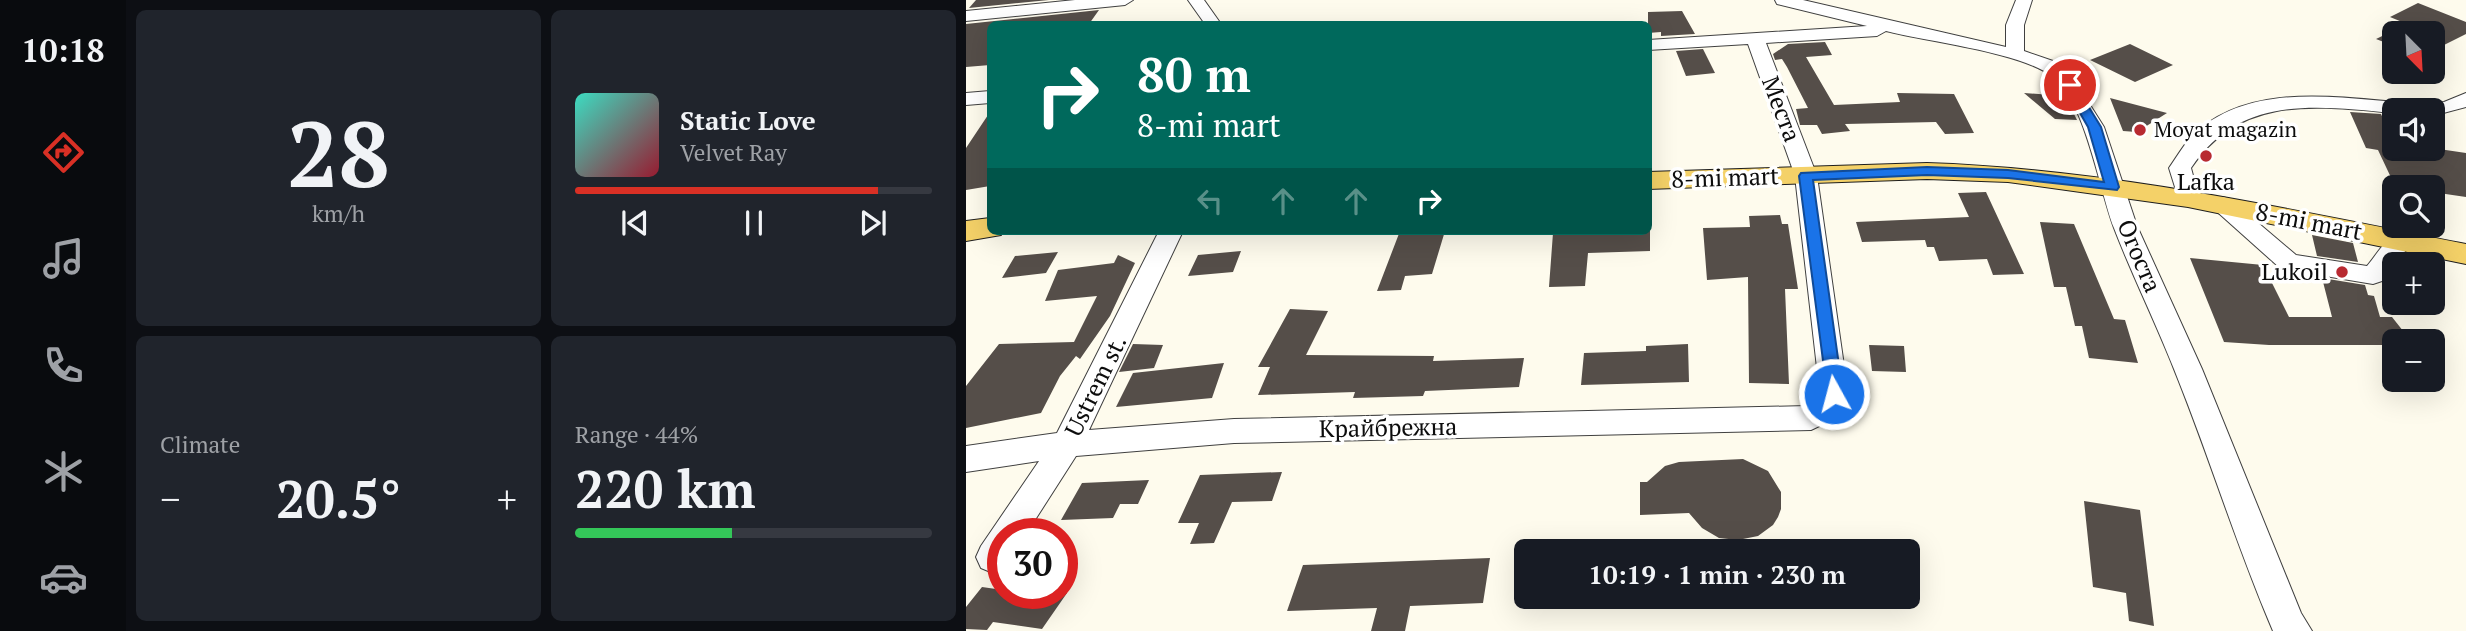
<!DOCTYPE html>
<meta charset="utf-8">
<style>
:root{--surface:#171b24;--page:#20242c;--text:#f1f3f6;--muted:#9ea1a6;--line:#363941;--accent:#d93025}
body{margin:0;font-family:"PT Serif",serif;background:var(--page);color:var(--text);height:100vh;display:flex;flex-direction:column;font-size:26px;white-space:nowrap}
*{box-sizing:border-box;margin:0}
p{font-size:23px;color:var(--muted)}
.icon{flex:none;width:38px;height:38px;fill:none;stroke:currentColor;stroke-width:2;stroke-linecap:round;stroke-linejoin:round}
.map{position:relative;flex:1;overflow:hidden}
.side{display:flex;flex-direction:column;gap:10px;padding:10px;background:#0d0f14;width:840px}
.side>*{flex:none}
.guide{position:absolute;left:21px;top:21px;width:665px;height:214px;border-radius:10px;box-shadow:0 7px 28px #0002;background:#00695c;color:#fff;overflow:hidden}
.needle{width:46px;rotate:156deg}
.fabs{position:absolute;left:1416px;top:21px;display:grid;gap:14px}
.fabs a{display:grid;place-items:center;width:63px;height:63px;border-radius:10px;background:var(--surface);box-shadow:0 7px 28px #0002;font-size:35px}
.speed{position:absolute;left:21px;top:518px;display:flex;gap:14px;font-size:35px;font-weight:700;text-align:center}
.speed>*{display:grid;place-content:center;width:91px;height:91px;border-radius:50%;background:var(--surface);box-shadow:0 7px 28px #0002;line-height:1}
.speed .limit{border:10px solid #d22;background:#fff;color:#111}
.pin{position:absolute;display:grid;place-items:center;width:60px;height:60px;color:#fff;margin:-30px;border:4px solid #fff;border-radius:50%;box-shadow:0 2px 7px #0007}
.me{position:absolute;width:77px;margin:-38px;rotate:353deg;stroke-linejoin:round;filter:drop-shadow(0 0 5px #0008)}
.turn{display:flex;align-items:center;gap:24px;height:147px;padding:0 35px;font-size:32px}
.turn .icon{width:91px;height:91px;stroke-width:2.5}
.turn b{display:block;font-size:49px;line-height:60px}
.lanes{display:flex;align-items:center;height:66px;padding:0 35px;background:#0003;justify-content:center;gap:35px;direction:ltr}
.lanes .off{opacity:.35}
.big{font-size:52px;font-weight:700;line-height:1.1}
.side .tile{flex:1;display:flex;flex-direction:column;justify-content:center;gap:10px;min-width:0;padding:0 24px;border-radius:10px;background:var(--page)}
.side .dial{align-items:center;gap:0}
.dial b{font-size:91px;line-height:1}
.song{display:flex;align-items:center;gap:21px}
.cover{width:84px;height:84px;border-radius:10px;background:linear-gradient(135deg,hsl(170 70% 55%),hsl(350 70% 35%))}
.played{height:7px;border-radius:4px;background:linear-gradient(90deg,var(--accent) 85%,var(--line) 85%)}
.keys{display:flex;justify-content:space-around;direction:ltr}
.heat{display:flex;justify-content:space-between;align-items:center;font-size:38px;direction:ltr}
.charge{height:10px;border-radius:5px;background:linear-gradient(90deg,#34c759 44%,var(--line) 0)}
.side .tiles{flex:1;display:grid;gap:10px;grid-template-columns:repeat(2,1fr)}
.trip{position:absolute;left:548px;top:539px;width:406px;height:70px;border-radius:10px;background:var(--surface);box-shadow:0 7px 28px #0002;font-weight:700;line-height:70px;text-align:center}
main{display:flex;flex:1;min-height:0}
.dock{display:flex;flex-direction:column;width:126px;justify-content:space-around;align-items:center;background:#090b0e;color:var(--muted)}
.dock .icon{width:49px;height:49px}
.dock .on{color:var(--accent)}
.dock b{font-size:32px;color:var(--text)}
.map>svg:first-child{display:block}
</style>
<main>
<nav class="dock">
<b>10:18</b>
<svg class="icon on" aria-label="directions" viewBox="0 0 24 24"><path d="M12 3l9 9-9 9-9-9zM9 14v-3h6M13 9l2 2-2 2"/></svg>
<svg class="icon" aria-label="music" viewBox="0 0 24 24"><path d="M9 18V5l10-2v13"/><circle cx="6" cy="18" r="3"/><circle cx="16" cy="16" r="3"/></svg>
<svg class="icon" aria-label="phone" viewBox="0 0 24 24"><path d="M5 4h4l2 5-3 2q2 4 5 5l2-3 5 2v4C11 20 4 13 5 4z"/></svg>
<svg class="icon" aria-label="climate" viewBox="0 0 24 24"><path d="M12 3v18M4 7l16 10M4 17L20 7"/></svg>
<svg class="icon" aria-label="car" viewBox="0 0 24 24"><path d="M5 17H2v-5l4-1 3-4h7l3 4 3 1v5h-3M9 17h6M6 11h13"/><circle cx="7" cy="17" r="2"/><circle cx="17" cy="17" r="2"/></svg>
</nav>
<section class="side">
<div class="tiles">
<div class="tile dial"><b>28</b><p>km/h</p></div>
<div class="tile">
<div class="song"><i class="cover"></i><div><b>Static Love</b><p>Velvet Ray</p></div></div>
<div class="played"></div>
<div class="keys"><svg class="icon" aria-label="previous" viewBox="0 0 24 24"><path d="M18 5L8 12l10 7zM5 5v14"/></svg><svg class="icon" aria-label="pause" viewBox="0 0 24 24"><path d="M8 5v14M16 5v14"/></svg><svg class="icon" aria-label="next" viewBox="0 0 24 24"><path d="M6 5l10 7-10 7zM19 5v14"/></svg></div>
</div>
<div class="tile"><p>Climate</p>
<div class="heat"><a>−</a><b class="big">20.5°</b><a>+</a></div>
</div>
<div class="tile"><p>Range · 44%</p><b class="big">220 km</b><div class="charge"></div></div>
</div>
</section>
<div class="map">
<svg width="1500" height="631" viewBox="0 0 1500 631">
<rect width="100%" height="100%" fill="#fefbed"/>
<!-- building -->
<path fill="#554e49" d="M10 0H83L3 8Z
M1452 3 1500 22V34L1466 51V33H1428V46L1410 39 1441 24 1424 17Z
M133 10 123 24H24V65L0 67V24Z
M716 11 729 34 695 36V32L682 33V12Z
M859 42 866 55 840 57 868 105 934 102 931 93 988 94 1008 133 979 134 970 122 879 124 884 131 856 134 851 125H834L830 109 842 108 821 67 816 59 809 60 807 54 822 44Z
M1164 44 1207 65 1169 82 1124 60Z
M737 49 749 73 720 76 710 51Z
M1058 93 1099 96 1111 120 1089 119Z
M1144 98 1201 113 1171 132 1157 131Z
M24 112V186L0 190V148Z
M1384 112 1415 114 1428 142V149H1473L1500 153V197L1466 192V187L1429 186 1412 150 1400 148Z
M1020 192 1058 274 1027 275 1021 259 973 261 968 247H961L959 240 896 242 890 222 1003 217 992 193Z
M814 215 816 224H822L832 289H819L823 384 783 383 782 277 741 280 737 228 784 227 783 216Z
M1074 222 1108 224 1148 319 1159 320 1172 363 1123 358 1116 326H1109L1100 287H1088Z
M434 231H479L466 274 439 276 435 290 411 291Z
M684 231V251L622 253 619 286 583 287 587 233Z
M1346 235 1387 243 1392 262 1351 256Z
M275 251 267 272 222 276 232 255Z
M92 252 80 273 36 278 49 256Z
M152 255 169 263 144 316 114 359 110 356 94 376 75 413 0 428V386L33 344 108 342 131 296 79 301 92 270 148 263Z
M1224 258 1297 265 1323 317H1366L1356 278 1399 285 1402 295 1408 296 1414 317H1426L1445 341H1419L1421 345H1303L1258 342Z
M324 309 362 311 340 355 468 356 467 361 558 358 553 387 459 391 457 396 387 398 389 392 292 395 304 367H292Z
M167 344 197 345 188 368 153 372Z
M722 344 723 382 615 385 618 353 680 351V346Z
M903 345 938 346 940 372 906 371Z
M258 363 246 398 150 407 167 373Z
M777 459 802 471 815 492V509L812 517 807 525 792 536 772 540 753 538 736 528 723 513 674 515V482H681L699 466 713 462Z
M316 472 306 501 266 502 248 543 224 544 233 523H212L234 475Z
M183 480 172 504H154L147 518 95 520 116 483Z
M1118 501 1174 510 1188 626 1163 621 1160 593 1127 587Z
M524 558 517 603 444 606 439 631H405L411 608 321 611 337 565Z
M16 587 37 590V593H101L76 629 27 622 21 630 0 629V607Z"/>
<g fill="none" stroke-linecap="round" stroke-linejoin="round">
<!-- minor casing -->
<g stroke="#404040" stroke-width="2">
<path id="minor" d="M109 0H167L159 5 0 21V11Z
M222 0H238L255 24H239Z
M809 0H837L1040 47V25L1050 0H1066L1058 25V51L1087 61 1102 70 1138 127 1171 226 1236 369 1335 613 1346 631H1307C1270 545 1243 455 1208 369 1189 321 1166 275 1148 228 1133 189 1120 103 1087 77 1056 52 962 42 920 31L911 36 800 43 851 176 882 394 870 418 845 430 268 443 110 456 60 534H37V569L27 573 15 568 10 557 15 546 73 461 0 472V446L91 433 193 231H217L123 430 268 419 841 406 850 402 854 394 829 176 782 44 682 50V40L901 26 811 4Z
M24 91V103L0 105V93Z
M1500 93V107L1466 116V110H1428V113C1350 106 1274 94 1225 168L1233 198 1230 203H1214L1203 168C1210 158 1217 146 1225 137 1287 75 1388 102 1465 104L1478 102Z
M1256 197 1264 199 1330 255 1401 266C1413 252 1423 230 1443 235L1447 241 1416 281 1407 284 1323 270 1314 268 1248 209 1245 204 1248 199Z"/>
</g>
<!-- major casing -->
<g stroke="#1e1e1e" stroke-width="2">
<path id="major" d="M961 163C1144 169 1321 209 1500 244V264L1222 207 1042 182 961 179 682 189V172Z
M24 218V231H37L35 235 0 241V221Z"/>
</g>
<!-- minor -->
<use href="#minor" fill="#fff" fill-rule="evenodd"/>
<!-- major -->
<use href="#major" fill="#f4d168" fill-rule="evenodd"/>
</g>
<!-- route -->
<path fill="#1a73e8" stroke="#114b97" stroke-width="2" d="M1100 83H1108L1135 127 1153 187 1151 190 1042 178 961 175 847 180 877 394 874 399H862L833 176 835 173 961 167 1042 170 1138 182 1122 127 1098 85Z"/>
<!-- markers -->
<g fill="#b82a31" stroke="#fff" stroke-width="2.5">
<circle cx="1174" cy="130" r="7"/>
<circle cx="1240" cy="156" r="7"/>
<circle cx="1376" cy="272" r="7"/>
</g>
<g text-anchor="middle" stroke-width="7" stroke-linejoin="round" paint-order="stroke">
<!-- far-poi labels -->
<g font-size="21" fill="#0d0d0d" stroke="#fff" text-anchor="start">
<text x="1188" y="137">Moyat magazin</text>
</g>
<!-- street labels -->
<g font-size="24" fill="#0d0d0d" stroke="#fff">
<text transform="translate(815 109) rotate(69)" y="8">Места</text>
<text transform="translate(759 178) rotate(-2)" y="8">8-mi mart</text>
<text transform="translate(1343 222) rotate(11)" y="8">8-mi mart</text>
<text transform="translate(1173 256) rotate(67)" y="8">Огоста</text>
<text transform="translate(130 386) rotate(-64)" y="8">Ustrem st.</text>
<text transform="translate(422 428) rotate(-1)" y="8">Крайбрежна</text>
</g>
<!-- poi labels -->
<g font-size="24" fill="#0d0d0d" stroke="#fff">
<text x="1240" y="190">Lafka</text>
<text x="1362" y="280" text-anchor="end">Lukoil</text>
</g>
</g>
</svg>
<div class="fabs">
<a><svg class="needle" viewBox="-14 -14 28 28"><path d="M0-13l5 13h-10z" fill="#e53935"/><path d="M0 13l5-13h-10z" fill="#9ea1a6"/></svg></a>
<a><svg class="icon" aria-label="sound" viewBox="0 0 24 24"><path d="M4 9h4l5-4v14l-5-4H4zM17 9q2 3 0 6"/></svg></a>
<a><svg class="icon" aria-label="search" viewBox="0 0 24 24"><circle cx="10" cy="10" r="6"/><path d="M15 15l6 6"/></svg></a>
<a>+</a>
<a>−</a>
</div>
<div class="speed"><div class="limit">30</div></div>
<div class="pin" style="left:1104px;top:85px;background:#d93025"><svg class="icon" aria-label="arrive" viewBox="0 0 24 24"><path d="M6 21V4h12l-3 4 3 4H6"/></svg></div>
<svg class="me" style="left:868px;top:394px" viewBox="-20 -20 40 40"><circle r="17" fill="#1a73e8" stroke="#fff" stroke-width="3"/><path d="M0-11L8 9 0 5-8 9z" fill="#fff"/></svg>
<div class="trip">10:19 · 1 min · 230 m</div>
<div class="guide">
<div class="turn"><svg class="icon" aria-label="right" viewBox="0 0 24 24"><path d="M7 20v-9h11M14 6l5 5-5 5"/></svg><div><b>80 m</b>8-mi mart</div></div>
<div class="lanes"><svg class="icon off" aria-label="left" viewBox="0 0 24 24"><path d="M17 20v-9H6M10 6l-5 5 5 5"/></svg><svg class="icon off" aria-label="ahead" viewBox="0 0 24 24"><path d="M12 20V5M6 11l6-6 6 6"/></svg><svg class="icon off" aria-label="ahead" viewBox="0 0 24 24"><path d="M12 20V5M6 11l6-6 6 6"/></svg><svg class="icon" aria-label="right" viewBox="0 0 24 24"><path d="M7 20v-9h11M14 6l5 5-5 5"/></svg></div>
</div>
</div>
</main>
